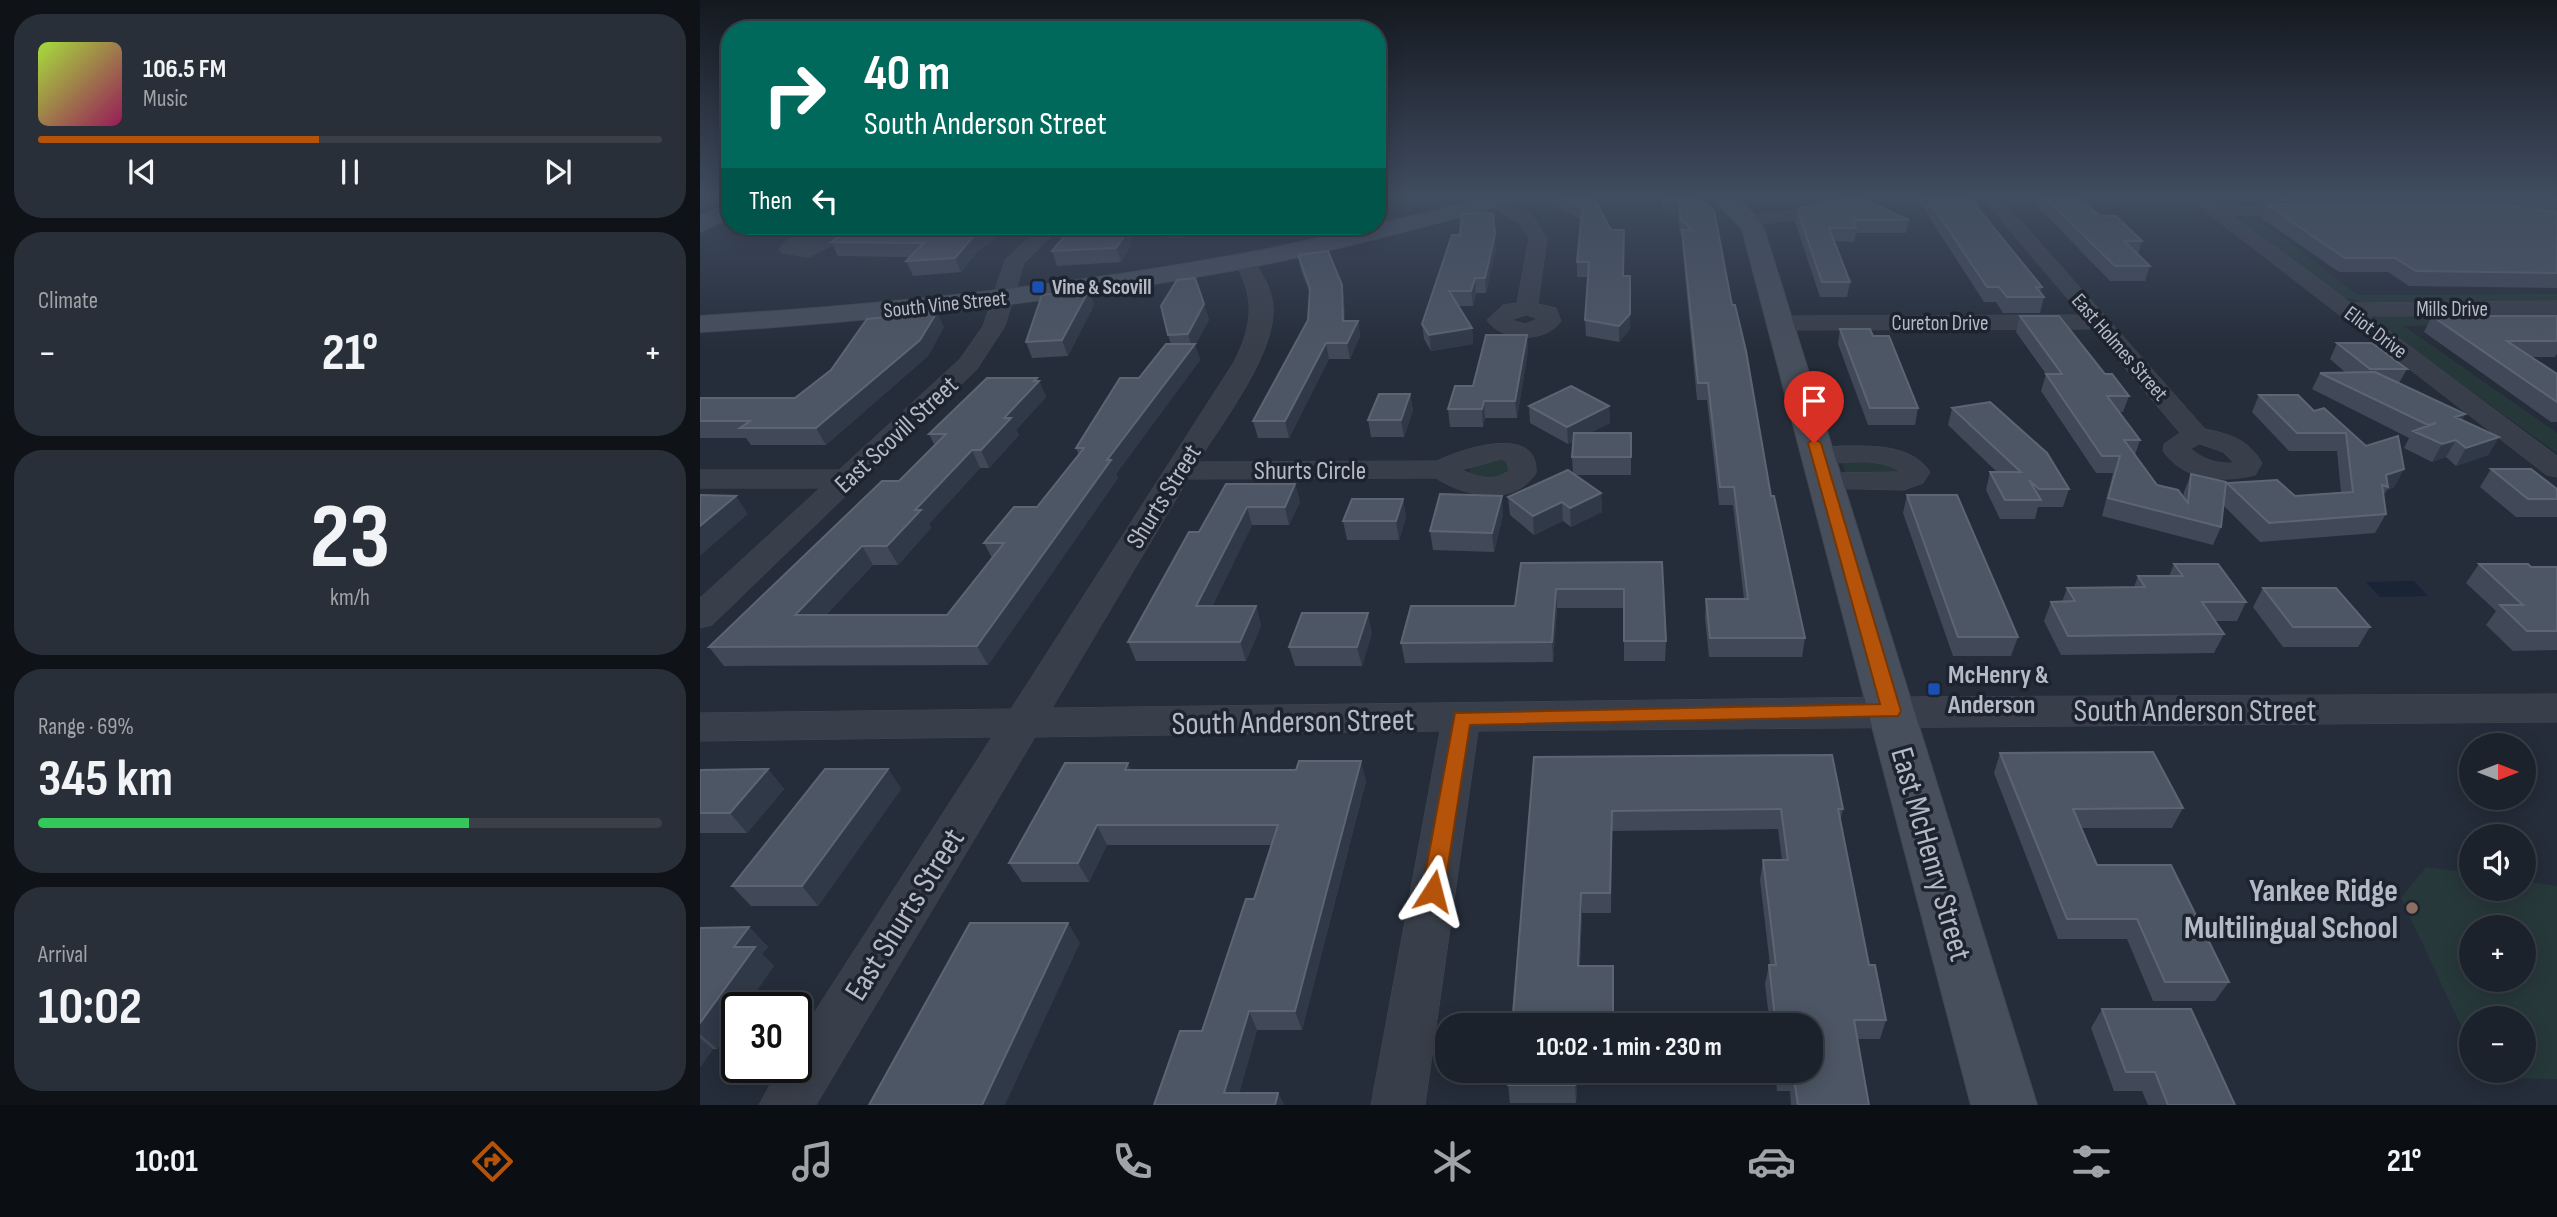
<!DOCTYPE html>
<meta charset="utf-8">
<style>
:root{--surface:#1c222c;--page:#292f38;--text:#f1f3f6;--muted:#a0a4a9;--line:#3a3f48;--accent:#b45309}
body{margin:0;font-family:"Sofia Sans Condensed",sans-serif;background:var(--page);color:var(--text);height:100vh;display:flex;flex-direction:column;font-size:26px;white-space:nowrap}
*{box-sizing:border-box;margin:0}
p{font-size:23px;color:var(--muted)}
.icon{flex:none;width:38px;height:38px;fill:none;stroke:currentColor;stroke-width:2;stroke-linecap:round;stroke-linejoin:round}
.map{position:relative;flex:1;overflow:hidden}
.details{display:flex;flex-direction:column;gap:14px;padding:14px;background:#0f1318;width:700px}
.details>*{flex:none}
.top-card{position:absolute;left:21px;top:21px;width:665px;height:214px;border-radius:28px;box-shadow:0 4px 18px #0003,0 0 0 2px var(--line);background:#00695c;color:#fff;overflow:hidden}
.needle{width:46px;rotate:90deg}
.controls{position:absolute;left:1759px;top:733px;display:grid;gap:14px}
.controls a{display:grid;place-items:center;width:77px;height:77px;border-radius:50%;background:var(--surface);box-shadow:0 4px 18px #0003,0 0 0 2px var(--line);font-size:35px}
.speed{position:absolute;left:21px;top:992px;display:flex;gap:14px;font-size:35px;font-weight:700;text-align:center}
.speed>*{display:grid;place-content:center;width:91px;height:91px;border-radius:50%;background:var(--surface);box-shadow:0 4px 18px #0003,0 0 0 2px var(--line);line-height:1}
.speed .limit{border:4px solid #111;border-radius:10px;background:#fff;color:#111}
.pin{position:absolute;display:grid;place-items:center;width:60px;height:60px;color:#fff;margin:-72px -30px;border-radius:50% 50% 50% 0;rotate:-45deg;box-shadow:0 0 7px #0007}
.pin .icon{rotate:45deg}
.me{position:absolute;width:77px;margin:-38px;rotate:9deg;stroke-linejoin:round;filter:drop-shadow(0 0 5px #0008)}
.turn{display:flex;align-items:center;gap:24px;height:147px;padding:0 28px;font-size:32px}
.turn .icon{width:91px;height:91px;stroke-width:2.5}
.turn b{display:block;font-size:49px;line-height:60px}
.then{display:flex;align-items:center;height:66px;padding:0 28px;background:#0003;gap:14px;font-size:26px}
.big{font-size:52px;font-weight:700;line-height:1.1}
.details .widget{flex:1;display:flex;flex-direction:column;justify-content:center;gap:10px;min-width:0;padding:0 24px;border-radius:28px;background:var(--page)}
.details .dial{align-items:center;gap:0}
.dial b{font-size:91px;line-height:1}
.song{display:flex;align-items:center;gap:21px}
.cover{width:84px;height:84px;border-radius:10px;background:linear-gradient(135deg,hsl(80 70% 55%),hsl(330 70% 35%))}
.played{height:7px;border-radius:4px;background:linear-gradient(90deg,var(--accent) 45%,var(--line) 45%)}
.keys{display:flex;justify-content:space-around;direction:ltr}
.heat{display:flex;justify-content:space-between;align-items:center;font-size:38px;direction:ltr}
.charge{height:10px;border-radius:5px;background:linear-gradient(90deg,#34c759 69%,var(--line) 0)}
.trip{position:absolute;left:735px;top:1013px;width:388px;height:70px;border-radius:28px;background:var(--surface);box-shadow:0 4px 18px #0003,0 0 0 2px var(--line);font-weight:700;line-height:70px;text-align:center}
.tab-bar{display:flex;height:112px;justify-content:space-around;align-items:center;background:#0b0e12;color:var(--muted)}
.tab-bar .icon{width:49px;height:49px}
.tab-bar .current{color:var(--accent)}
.tab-bar b{font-size:32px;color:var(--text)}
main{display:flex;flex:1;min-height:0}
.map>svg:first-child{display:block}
</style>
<main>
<section class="details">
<div class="widget">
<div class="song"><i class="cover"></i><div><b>106.5 FM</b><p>Music</p></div></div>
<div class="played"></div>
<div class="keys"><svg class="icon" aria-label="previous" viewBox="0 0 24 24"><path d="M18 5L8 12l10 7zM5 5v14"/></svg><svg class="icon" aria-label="pause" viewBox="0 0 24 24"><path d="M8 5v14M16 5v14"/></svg><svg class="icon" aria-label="next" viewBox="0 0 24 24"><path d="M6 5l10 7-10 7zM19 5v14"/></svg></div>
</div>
<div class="widget"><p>Climate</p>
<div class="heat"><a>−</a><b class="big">21°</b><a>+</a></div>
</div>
<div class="widget dial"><b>23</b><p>km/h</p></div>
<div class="widget"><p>Range · 69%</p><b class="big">345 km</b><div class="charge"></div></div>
<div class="widget"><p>Arrival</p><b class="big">10:02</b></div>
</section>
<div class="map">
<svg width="1857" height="1105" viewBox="0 0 1857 1105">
<rect width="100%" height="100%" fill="#252d3a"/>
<!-- green -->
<path fill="#27383b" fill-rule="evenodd" d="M1540 214 1806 223H1564L1658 295 1857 294V303L1675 305 1637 296 1535 218Z
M1857 314V324L1704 326 1857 433V453L1688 331 1674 318 1680 315Z
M800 455 816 470 790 481 770 474 769 466Z
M1202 462 1207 475 1147 476 1142 463Z
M1726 867 1771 873V889H1824V881L1857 886V1079L1786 1078 1782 1071H1824V1018H1771V1047L1701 898ZM1771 928H1824V980H1771Z"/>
<!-- water -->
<path fill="#192437" d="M1714 581 1728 596 1680 597 1666 582Z"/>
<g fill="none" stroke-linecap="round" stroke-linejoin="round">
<!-- street casing -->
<g stroke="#424853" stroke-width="1">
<path id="street" d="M794 196 831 214 847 238 838 304 856 308 861 321C845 344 802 342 787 320L803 305 817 303 829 238 818 222 788 205 785 201ZM827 315 838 319 825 324 811 320Z
M1152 196H1178L1175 200 1115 217 1048 226 1039 221 1048 216 1113 207Z
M1281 196H1299L1505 429C1530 434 1549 440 1562 463L1555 475C1522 483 1484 481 1463 451L1464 444 1480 433 1392 329 1080 330 1069 323 1080 316 1381 315ZM1500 444 1523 452 1534 463C1517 464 1504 460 1491 449Z
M1486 196H1506L1518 205 1614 206 1617 210 1608 215H1532L1651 303 1857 301V315L1669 316 1857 456V477L1847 475Z
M342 226H362L324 263 305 326 277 369 12 625 0 628V598L120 488H0V470H139L260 359 283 326 305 260Z
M122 232 138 237 141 241 109 257 82 253 79 249 88 239Z
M543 254 550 256C559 269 569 283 572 299 582 347 522 422 498 462L737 461C761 449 839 423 836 473 814 507 765 497 736 478L488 479 352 708 1191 697 1857 694V722L778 731 725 1105H671L740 731 335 737 116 1105H59L79 1068H96V1041L292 737 0 741V713L311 709 534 362C553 324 556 297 533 260ZM802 459 807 462 809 471C793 482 779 478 762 470Z
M1142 446C1173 446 1211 444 1230 472L1223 483 1204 490 1116 488 1112 482 1116 476 1126 473 1201 472C1174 453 1138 468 1108 461L1104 455 1108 449Z"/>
</g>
<!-- secondary casing -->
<g stroke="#424853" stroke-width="2">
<path id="secondary" d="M792 196H827L823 200C730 225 636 251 541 269 362 302 181 321 0 332V316C181 305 362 287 541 254 627 238 708 217 792 196Z
M1010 196C1041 196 1047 204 1064 229L1337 1105H1271L1042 229Z
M30 203V218L0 232V216Z"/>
</g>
<!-- street -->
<use href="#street" fill="#393f4a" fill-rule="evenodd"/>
<!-- secondary -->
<use href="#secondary" fill="#474f5d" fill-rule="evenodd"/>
</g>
<!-- wall -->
<path fill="#414958" d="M849 196H893L923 276 930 329 919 342 886 336 885 320 888 277H877V262L881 220 850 203Z
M936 196H954L951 202Z
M961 196H997L1032 305 1071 496 1105 638 1102 657H1009L1005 618 1006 599H1044L1033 505H1019L1007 400H997L982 244V235L980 234 978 214 964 215Z
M1088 196H1134V198L1091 207Z
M1217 196H1268L1342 287 1340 292 1344 297 1340 313H1303L1296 302H1284L1216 197Z
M1338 196H1377L1400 216 1442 241 1438 255 1450 266 1445 281H1410L1336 205Z
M1530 196H1857V211L1772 201 1540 202Z
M1566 204 1857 212V288L1709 286 1688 272H1639L1561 218Z
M1097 209 1209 220 1206 233H1156L1154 242 1134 241 1150 282 1147 297H1120L1095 222Z
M158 226H313L277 252 261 272 213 276 206 261 210 257 138 256 131 242Z
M373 226H434L430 247 421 262 357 266 352 251Z
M442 226H507L496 234H485L480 238 445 236Z
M526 226H570L542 234Z
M752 235 796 248 786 293H776L773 306H758L772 328 773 344 731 351 724 339 722 324Z
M598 255 642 285 644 300 645 321H658L660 336 650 359H629L589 438H558L553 421 608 320 610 294 601 270Z
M504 304 509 320 495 345 500 360 416 474 418 478 288 665 24 666 9 647 199 481 235 446 229 434 339 381 346 397 316 430 319 435 289 468H280L229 524 231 528 198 565H173L126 615H247L292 558 284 543 337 507 379 455 376 448 439 378 471 344 468 335Z
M394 305 368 356 332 358 326 342Z
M1320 316 1405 374 1429 396 1423 412H1420L1440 440 1435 455 1457 485 1483 497 1484 492 1491 474 1526 485 1527 483 1595 496 1641 492 1637 451H1589L1552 412 1559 395 1614 411 1666 446 1704 469 1694 487 1687 490 1683 496 1686 514 1675 533 1560 542 1524 506 1521 527 1513 545 1402 516 1413 473H1396L1341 391 1346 374 1316 332Z
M1732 316H1857V354L1855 357H1831L1857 374V422H1851L1724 332Z
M244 327 228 356 126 445H51L46 438H0V398H95Z
M1140 329 1173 336 1218 408 1215 425H1168L1138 344Z
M827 335 828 351 817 418H785L783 427H750L748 409Z
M1637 343 1707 369 1699 383 1765 414 1762 420 1799 437 1788 455 1756 466 1746 457 1732 462 1704 448 1709 438 1612 389 1620 373H1646L1630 359Z
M710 394 713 410 704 437H671L668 420Z
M829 406H909L910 423 889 433H931V475H875L901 493 902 512 871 527 863 521 834 535 810 515 808 497 873 474 872 457 874 441 868 444 830 423Z
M1252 408 1369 489 1363 507H1338L1335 519H1300L1286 490 1290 472H1297L1248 425Z
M1791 469 1857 489V517H1816L1780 487Z
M526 484H595L600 502 589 525H552L512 606H556L561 626 546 661H436L428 642 499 532Z
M1207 495 1318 637 1311 656H1253L1203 513Z
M703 499 706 517 699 540H647L643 521Z
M803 514 794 552 733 550 730 531Z
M962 562 966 641 965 661H924V608H857L853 662 705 663 701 643 815 606 821 563Z
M1474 564 1546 602 1537 621H1515L1524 634 1514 653 1361 655 1344 621 1351 602H1362L1367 588 1434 587 1438 576H1469Z
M1779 564 1857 567V650L1813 651 1786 625 1796 611 1766 583Z
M1563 588 1670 627 1658 647H1583L1553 607Z
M672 633 662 666H595L589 647Z
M1300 753 1483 808 1472 828H1382L1397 865 1529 982 1515 1001H1453L1427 939H1358L1294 773Z
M834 757 1143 809 1140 821 1169 965 1186 1020 1180 1039H1157L1169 1105H1091L1090 1091H1077L1075 1071H1111V1026H1070L1065 984 1069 965H1070L1060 880 1063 860H1082L1078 829 912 831 911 913H882L880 966H913V1026H812Z
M68 769 84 789 47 833H0V770Z
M188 769 201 789 118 906H51L32 886Z
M431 770 666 781 602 1030H557L539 1093H578L584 1105H454L502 1031 554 899 572 845H407L389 882H322L309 863Z
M49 927 68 947 62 954 74 966 37 1008V1020L17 1049H13L0 1067V928Z
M1402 1009 1535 1105H1448L1442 1091H1414L1391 1028Z
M878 1071 876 1103H810L808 1085Z"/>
<!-- shaded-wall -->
<path fill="#303947" d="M1092 196H1134V198L1091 207Z
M979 200 978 214 964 215V202Z
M793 213 796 248 786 293 785 278Z
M289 226H313L277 252 261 272 255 258 272 238Z
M427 226H434L430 247 421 262 416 248Z
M476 226H482L485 234 480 238Z
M494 226H507L496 234Z
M540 226H570L542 234Z
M775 278 776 293 773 306 771 291Z
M642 285 644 300 646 336 643 321Z
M389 290 394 305 368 356 362 340Z
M504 304 509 320 495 345 500 360 416 474 418 478 288 665 277 646 407 460 492 348 488 334Z
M237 312 244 327 228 356 126 445 116 428Z
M930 314V329L919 342V326Z
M658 321 660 336 650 359 647 343Z
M772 328 773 344 731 351 729 335Z
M827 335 828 351 817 418 815 401Z
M626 343 629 359 589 438 585 421Z
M337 378 338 382 339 381 346 397 316 430 319 435 289 468 281 450 304 418Z
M710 394 713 410 704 437 701 420Z
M784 401 785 418 783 427 782 409Z
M909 406 910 423 868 444 867 427Z
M1765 414 1755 431V417Z
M1799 437 1788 455 1756 466 1766 448Z
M1756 440 1746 457 1732 462 1742 444Z
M272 450 280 468 229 524 231 528 198 565 187 546 215 510Z
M1704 469 1694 487 1687 490 1688 487 1686 475Z
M595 484 600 502 589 525 585 507Z
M901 493 902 512 871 527 870 508Z
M36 496 48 514 0 556V526Z
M802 496 803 514 794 552 792 533Z
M703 499 706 517 699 540 696 521Z
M862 502 863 521 834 535 833 516Z
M547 507 552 525 503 626 496 606Z
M162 546 173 565 108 634 95 615Z
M856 589 857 608 853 662 852 642Z
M556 606 561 626 546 661 540 642Z
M668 613 672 633 662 666 657 647Z
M661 761 666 781 602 1030 595 1011Z
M428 763 437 783 425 770Z
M68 769 84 789 47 833 30 813Z
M188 769 201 789 118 906 102 886Z
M397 825 407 845 389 882 378 863Z
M881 893 882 913 879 985 878 966Z
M368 923 380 943 305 1105H282Z
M49 927 68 947 62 954 74 966 45 1008H37V1020L17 1049 0 1034V1023L34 947Z
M549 1011 557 1030 536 1105 524 1093Z
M0 1038 13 1049 0 1067Z
M876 1071H878L876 1103 875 1085Z
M578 1093 584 1105H575Z"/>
<!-- building -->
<path fill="#4d5664" stroke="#5d6573" stroke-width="2" d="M859 196H893L911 230H924L923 276H930V314L919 326 885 320 889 262H877L882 211H888Z
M963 196H997L1014 210 1032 305H1035L1046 351 1071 496H1074L1105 638H1010L1006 599H1048L1034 487H1020L1008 383H998L982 230H992L981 220 979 200 964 202Z
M1155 196 1209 220H1153L1156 228H1129L1150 282H1122L1097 209Z
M1226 196H1268L1342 287H1336L1344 297H1307L1299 287H1287Z
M1343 196H1377L1400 216H1416L1442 241H1424L1450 266H1415Z
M1779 203 1857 212V273L1716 271 1695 258H1645L1566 204Z
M793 213 795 234 785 278H775L771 291H749L772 328 729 335 722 324 752 235H760L762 214Z
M158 226H289L272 238 255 258 206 261 224 243 131 242Z
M373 226H427L426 233 416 248 352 251Z
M628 251 642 285 643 321H658L647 343H626L585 421H553L608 320 610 288 598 255Z
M495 278 504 304 488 334 468 335 461 306 477 280Z
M389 290 362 340 326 342 342 295Z
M237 312 220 340 116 428H40L50 421H0V398H95L131 370 167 319Z
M1320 316H1359L1405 374H1412L1429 396H1407L1440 440H1424L1457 485 1478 490 1488 503 1491 474 1526 482 1521 527 1408 498 1420 456H1402L1346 374H1362Z
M1732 316H1857V341H1807L1857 374V402Z
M1140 329H1170L1173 336H1189L1218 408H1170Z
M786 335H827L815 401H784L782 409H748L755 386H773Z
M1637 343H1672L1707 369H1670Z
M466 344H495L407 460H411L277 646 9 647 182 481H199L246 434H229L287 378H337L334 381H339L304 418H311L281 450H272L215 510H221L187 546H162L95 615H247L304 543H284L314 507H337L384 448H376L420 378H439Z
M1675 372 1765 414 1755 417 1799 437 1766 448 1756 440 1742 444 1713 431 1736 423 1728 425 1620 373Z
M871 386 909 406 867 427 829 406Z
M679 394H710L701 420H668Z
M1559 395H1598L1614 411 1624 408 1666 446 1698 436 1704 469 1686 475 1688 487 1682 485 1686 514 1569 523 1527 483 1577 480 1595 496 1653 492 1646 433H1597Z
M1290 402 1347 453 1369 489H1339L1329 480 1341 500H1305L1290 472H1321L1252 408Z
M874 433H931V457H872Z
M1791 469H1831L1857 489V499H1828Z
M868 470 901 493 870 508 862 502 833 516 808 497Z
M526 484H595L585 507H547L496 606H556L540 642H428L489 532H499Z
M740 494 802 496 792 533 730 531Z
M0 495 36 496 0 526Z
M1207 495H1257L1318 637H1258Z
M652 499H703L696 521H643Z
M962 562 966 641H924V589H856L852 642 701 643 711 606H815L821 563Z
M1474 564H1518L1546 602H1502L1524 634 1368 636 1351 602 1375 601 1367 588 1445 587 1438 576H1483Z
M1779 564H1828L1831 567H1857V631H1827L1800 605H1823Z
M1563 588H1636L1670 627H1593Z
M602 613H668L657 647H589Z
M1453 752 1483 808 1373 809 1397 865H1471L1529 982H1465L1437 919H1367L1300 753Z
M1132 755 1143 809H1138L1169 965H1175L1186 1020H1154L1169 1105H1098L1093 1072H1081V1071H1111V1026H1076L1069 965H1076L1063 860H1088L1081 809 912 811 910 893H881L878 966H913V1023H878L877 1026H812L834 757Z
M599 761H661L595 1011H549L524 1093H578L575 1105H454L480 1031H502L546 899H554L578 825H397L378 863H309L365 763H428L425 770H596Z
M68 769 30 813H0V770Z
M125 769H188L102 886H32Z
M270 923H368L282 1105H169Z
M49 927 34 947H55L0 1023V928Z
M1402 1009H1491L1535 1105H1468L1455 1072H1426Z
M809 1071H876L875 1085H808Z"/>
<!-- sky -->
<linearGradient id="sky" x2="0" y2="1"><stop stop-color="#141920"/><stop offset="0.56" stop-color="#404c60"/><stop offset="1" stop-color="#404c60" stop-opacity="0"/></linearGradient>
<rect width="1857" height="350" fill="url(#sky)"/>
<!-- route -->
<path fill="#b45309" stroke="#753606" stroke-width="2" d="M1114 439 1121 443 1201 711 1198 716 770 725 744 891 741 899 733 901 725 899 722 891 755 713 1180 704 1108 443Z"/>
<!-- markers -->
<g fill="#1a4fb4" stroke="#1e242f" stroke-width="2.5">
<rect x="331" y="280" width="14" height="14" rx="3.5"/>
<rect x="1227" y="682" width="14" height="14" rx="3.5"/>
</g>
<circle fill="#8d6e63" stroke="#1e242f" stroke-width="2.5" cx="1712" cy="908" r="7"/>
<g text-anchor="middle" stroke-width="7" stroke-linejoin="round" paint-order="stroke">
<!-- far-poi labels -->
<g font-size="21" font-weight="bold" fill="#b4bac6" stroke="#1e242f" text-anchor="start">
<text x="352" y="294">Vine &amp; Scovill</text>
</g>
<!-- far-street labels -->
<g font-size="21" fill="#b4bac6" stroke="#1e242f">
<text transform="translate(245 304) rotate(-6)" y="7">South Vine Street</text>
<text x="1752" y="316">Mills Drive</text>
<text x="1240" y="330">Cureton Drive</text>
<text transform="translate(1676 332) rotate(37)" y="7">Eliot Drive</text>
<text transform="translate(1420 347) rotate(49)" y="7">East Holmes Street</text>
</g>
<!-- street labels -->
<g font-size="26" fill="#b4bac6" stroke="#1e242f">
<text transform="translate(196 434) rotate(-43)" y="9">East Scovill Street</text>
<text x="610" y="479">Shurts Circle</text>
<text transform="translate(463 496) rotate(-58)" y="9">Shurts Street</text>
</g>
<!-- poi labels -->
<g font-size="26" font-weight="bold" fill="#b4bac6" stroke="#1e242f" text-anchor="start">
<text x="1248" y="683">McHenry &amp;<tspan x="1248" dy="30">Anderson</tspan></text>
</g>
<!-- near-street labels -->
<g font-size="32" fill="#b4bac6" stroke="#1e242f">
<text x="1495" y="721">South Anderson Street</text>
<text transform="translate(593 721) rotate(-1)" y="11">South Anderson Street</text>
<text transform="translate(1232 854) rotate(74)" y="11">East McHenry Street</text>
<text transform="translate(204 914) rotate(-58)" y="11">East Shurts Street</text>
</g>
<!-- near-poi labels -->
<g font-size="32" font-weight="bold" fill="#b4bac6" stroke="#1e242f" text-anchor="end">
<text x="1698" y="901">Yankee Ridge<tspan x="1698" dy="37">Multilingual School</tspan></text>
</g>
</g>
</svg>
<div class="controls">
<a><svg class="needle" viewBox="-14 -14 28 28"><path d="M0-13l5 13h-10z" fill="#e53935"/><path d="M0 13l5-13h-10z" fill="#a0a4a9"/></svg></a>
<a><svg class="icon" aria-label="sound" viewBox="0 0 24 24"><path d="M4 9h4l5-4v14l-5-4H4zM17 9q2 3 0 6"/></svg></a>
<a>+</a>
<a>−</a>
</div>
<div class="speed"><div class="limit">30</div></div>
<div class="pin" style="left:1114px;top:443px;background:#d93025"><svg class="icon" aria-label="arrive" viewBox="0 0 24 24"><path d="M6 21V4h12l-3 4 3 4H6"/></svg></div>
<svg class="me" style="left:733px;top:891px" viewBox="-20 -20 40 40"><path d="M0-17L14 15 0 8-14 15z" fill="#b45309" stroke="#fff" stroke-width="4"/></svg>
<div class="trip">10:02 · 1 min · 230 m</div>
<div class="top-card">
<div class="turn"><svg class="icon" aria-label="right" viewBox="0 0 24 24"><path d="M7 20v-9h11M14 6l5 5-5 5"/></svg><div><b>40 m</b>South Anderson Street</div></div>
<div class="then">Then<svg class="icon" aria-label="left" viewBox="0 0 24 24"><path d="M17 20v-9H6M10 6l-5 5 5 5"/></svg></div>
</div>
</div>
</main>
<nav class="tab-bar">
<b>10:01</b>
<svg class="icon current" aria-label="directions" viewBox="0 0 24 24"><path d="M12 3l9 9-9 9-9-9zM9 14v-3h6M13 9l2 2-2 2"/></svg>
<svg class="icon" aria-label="music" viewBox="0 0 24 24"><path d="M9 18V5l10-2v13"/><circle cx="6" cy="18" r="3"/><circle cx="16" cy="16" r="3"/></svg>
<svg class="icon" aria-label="phone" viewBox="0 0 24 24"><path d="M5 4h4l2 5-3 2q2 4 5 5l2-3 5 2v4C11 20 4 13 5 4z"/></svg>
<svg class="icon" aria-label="climate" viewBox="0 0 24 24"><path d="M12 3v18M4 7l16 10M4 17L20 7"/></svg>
<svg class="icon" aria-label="car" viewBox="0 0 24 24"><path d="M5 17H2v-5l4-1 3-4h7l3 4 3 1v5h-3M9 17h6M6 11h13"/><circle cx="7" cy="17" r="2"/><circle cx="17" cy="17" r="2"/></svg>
<svg class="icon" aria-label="filters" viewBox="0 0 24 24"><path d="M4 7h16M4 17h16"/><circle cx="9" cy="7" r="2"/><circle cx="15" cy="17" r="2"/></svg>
<b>21°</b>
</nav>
